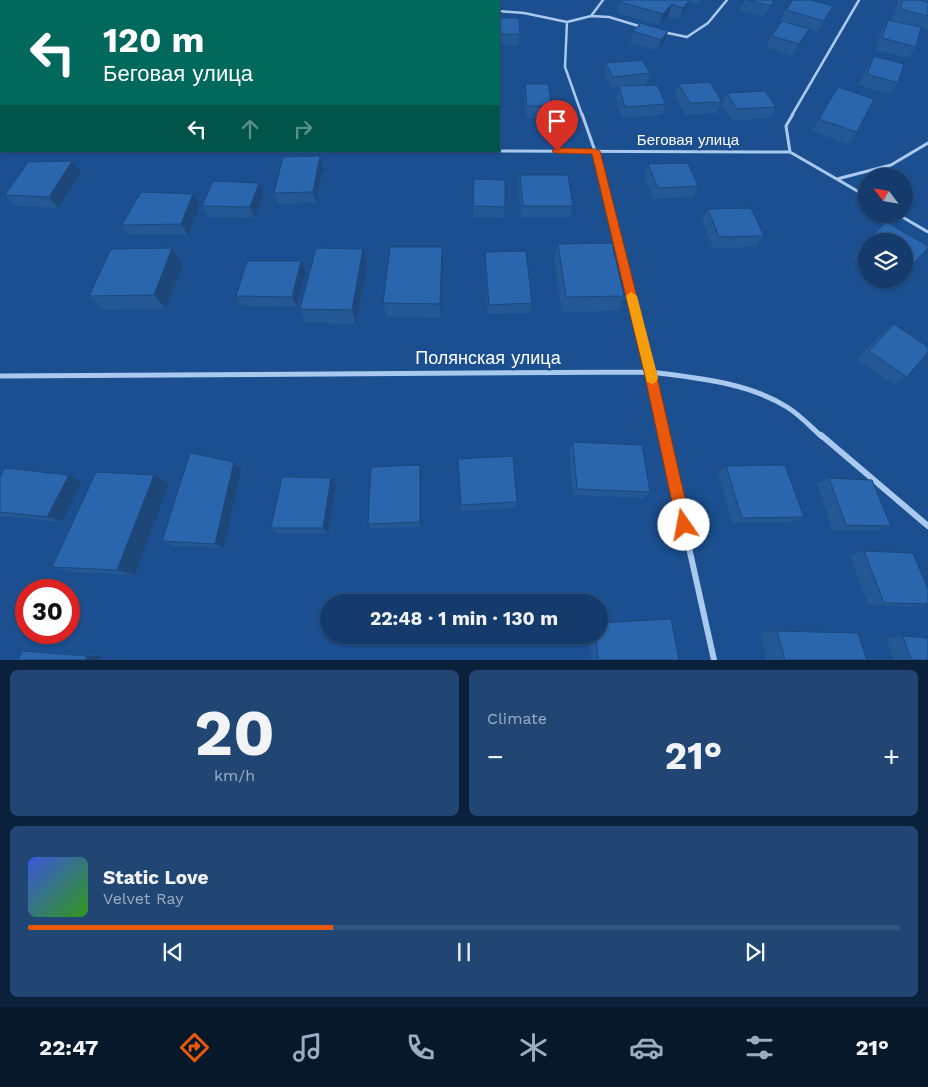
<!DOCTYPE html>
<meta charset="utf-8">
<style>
:root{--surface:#143b6b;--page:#214673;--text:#f1f3f6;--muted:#9dadc1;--line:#33557e;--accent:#ea580c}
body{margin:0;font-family:"Work Sans",sans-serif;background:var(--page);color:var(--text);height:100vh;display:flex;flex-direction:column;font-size:19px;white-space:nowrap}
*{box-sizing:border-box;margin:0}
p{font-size:16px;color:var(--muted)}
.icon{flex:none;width:28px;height:28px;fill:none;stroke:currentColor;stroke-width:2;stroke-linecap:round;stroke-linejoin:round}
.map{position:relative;height:660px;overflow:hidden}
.drawer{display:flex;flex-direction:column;gap:10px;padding:10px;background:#0b203b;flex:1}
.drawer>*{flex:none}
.hud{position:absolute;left:0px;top:0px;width:500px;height:152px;box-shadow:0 1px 4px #0004,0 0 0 1px var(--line);background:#00695c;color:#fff;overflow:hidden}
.needle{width:32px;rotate:301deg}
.buttons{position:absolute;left:858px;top:168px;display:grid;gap:10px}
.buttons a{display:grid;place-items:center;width:55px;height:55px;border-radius:50%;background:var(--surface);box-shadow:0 1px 4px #0004,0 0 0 1px var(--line);font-size:25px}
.speed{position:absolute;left:15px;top:579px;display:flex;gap:10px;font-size:25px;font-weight:700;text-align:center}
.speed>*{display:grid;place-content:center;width:65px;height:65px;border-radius:50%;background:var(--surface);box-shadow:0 1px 4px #0004,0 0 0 1px var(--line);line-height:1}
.speed .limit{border:8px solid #d22;background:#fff;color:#111}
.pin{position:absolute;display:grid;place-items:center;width:42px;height:42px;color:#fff;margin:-51px -21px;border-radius:50% 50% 50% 0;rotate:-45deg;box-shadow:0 0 5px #0007}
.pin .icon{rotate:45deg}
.me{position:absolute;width:55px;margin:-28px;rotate:348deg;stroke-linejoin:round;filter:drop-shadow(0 0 4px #0008)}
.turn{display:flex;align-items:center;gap:18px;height:105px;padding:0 20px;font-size:22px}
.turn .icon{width:65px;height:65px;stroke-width:2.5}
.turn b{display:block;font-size:35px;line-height:42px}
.lanes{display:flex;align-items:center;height:48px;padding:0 20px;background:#0003;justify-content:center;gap:25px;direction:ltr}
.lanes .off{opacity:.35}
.big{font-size:38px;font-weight:700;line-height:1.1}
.drawer .card{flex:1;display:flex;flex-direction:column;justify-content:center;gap:8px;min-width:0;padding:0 18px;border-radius:8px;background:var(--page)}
.drawer .dial{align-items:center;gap:0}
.dial b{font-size:65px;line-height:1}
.song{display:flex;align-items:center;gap:15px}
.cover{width:60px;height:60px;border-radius:8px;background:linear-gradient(135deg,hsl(230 70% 55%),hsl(110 70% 35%))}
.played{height:5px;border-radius:2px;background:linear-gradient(90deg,var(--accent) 35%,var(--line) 35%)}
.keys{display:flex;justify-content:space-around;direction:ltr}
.heat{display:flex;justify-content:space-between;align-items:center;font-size:28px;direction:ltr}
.drawer .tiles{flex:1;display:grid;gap:10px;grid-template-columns:1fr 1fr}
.card:last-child{grid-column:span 2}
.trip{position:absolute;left:320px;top:594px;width:288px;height:50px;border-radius:25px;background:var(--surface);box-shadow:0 1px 4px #0004,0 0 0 1px var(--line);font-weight:700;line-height:50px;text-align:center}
.tabs{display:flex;height:80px;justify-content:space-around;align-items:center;background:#08182b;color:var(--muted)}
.tabs .icon{width:35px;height:35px}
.tabs .active{color:var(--accent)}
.tabs b{font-size:22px;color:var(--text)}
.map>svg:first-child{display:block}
</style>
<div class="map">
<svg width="928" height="660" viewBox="0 0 928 660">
<rect width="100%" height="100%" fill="#1b4f8f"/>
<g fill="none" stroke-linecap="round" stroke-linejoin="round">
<!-- service-far1 -->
<path stroke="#a9c9ee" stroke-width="2.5" d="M28 1 30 0
M499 11 524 13 567 22 565 67 582 115
M591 16 609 17 642 27
M567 22 591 16 603 0
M663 32 687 37 708 23 727 0
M792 115 859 0"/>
<!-- service -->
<path stroke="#a9c9ee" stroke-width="3" d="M582 114 595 151
M499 151 790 152 866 196
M790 152 786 126 793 114
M837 179 891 165 928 143
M897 214 928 232"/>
<!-- minor-far2 -->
<path stroke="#a9c9ee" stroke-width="4" d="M595 151 622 258"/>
<!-- minor-far1 -->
<path stroke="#a9c9ee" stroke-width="5" d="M621 257 664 437
M0 376 650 372C696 378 747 382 787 407 800 415 811 427 822 437"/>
<!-- minor -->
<path stroke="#a9c9ee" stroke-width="6" d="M664 435 714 660
M821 435 928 526"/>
</g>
<!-- wall -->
<path fill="#245895" d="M0 0H18L17 1H1V10H0Z
M355 0H386V1H356Z
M622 0H700L697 4 689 2 685 12 679 19 668 16 659 25 618 13 620 2Z
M745 0H775L765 17 740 10Z
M898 0H928V29L921 28 916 47 908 58 875 50 881 31 888 20 892 21 896 7 900 2H897Z
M833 6 817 32 809 29 793 56 766 47 772 36 782 22 780 21 786 10Z
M499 18 520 34 519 46 499 45Z
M633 31H668L664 42 657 51 630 43Z
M874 56 898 83 889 94 859 85 867 67Z
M606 63 650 73 646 85 637 86 666 104 662 115 622 118 616 98 619 87 611 88 604 75Z
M525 84 552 106 550 118H526L524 95Z
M679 84 722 102 717 113 685 115 675 95Z
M838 87 857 132 848 144 812 131Z
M727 93 776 107 769 118 732 121 722 105Z
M648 164 698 186 693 197 653 199 644 176Z
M323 168 316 203 278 204 274 193Z
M81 172 58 208 15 206 5 195Z
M520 175 573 206 570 217H521L518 186Z
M474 179 505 207 504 218 473 217Z
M264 194 255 218 208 217 202 206Z
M200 205 188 235H130L122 225Z
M708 209 764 236 756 247 713 248 702 220Z
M866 242V266L852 257Z
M558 244 624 296 618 311 562 312 554 259Z
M442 247 443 262 441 318 387 317 383 303Z
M172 248 183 264 166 309 104 310 89 296Z
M485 252 532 303 530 313 488 314 485 263Z
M301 261 306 272 297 306H242L236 296Z
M367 264 356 324 306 323 300 309Z
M888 279H899L894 283Z
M894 324 907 377 894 385 857 360 881 334Z
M573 442 650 492 644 498 573 495 569 449Z
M458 459 517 502 515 508 461 511Z
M234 462 241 469 224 548 173 546 162 541Z
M726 466 804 517 792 522 732 523 718 472Z
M422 471 421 527 371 529 368 524Z
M69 475 82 481 62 522 0 516V477Z
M154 475 169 484 135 575 73 572 52 567Z
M829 478 891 526 876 531 832 530 817 484Z
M336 484 328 533H278L271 528Z
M864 551 928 589V605L917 606 868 605 850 555Z
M777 631 867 660H767L760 633Z
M589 635H599L679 660H591Z
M903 636 928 660H894L886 637Z
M22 651H39L102 656 101 660H18Z"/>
<!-- shaded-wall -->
<path fill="#1d4779" d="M3 0H18L17 1H3Z
M774 0H775L773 4 765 17Z
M689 1 685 12 679 19 683 8Z
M672 4 668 16 659 25 663 14Z
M809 29 803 40 793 56 799 44Z
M668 31 664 42 657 51 661 40Z
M0 98 1 99V112L0 113Z
M320 156 323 168 316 203 313 192Z
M72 161 81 172 58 208 49 197Z
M259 183 264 194 255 218 250 207Z
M193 194 200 205 188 235 181 224Z
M442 247 443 262 441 318 440 304Z
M172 248 183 264 166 309 154 295Z
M363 249 367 264 356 324 352 310Z
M301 261 306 272 297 306 292 297Z
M234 462 241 469 224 548 215 544Z
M420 465 422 471 421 527 420 522Z
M69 475 82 481 62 522 47 517Z
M154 475 169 484 135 575 117 570Z
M331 478 336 484 328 533 323 528Z
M87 656H102L101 660H86Z"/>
<!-- building -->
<path fill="#2a66ad" stroke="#1d4779" d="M622 0H685L689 1 683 8 672 4 663 14 620 2Z
M748 0H774L771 6Z
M793 0H811L833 6 824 21 786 10Z
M903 0H919L928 2V16L900 9Z
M499 18H519L520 34H499Z
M888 20 921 27 916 47 882 38Z
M782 21 809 29 799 44 772 36Z
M641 23 668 31 661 40 633 31Z
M874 56 904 64 898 83 867 74Z
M642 60 650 73 613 77 606 63Z
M710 82 722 102 690 103 679 84Z
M525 84H548L552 106H527Z
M657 85 666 104 625 107 619 86Z
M838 87 874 99 857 132 819 119Z
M765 91 776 107 737 109 727 93Z
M320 156 313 192 274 193 283 157Z
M72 161 49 197 5 195 28 162Z
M688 163 698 186 658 188 648 164Z
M520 175H568L573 206H523Z
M474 179 505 180V207L473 206Z
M213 181 259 183 250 207 202 206Z
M141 192 193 194 181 224 122 225Z
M751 208 764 236 719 237 708 209Z
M886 222 928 246V248L906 272 904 271V241H867Z
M866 242V249L862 247Z
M612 243 624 296 566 297 558 244Z
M390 247H442L440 304 383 303Z
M172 248 154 295 89 296 111 249Z
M316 248 363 249 352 310 300 309Z
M526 251 532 303 489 305 485 252Z
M247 261H301L292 297 236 296Z
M894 324 928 347V352L907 377 869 351Z
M573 442 642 445 650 492 577 489Z
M190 453 234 462 215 544 162 541Z
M513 456 517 502 461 505 458 459Z
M420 465V522L368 524 371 467Z
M785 465 804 517 742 518 726 466Z
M5 468 69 475 47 517 0 512V477Z
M96 472 154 475 117 570 52 567Z
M282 477 331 478 323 528H271Z
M829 478 872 480 891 526 846 525Z
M864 551 913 553 928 589V604L884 603Z
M671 619 679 660H598L596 635H599V623Z
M777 631 858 633 867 660H785Z
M903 636 928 638V660H911Z
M22 651 87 656 86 660H18Z"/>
<!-- route -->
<path fill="#ea580c" stroke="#983908" d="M557 148 595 149 600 151 656 372 691 525 689 530 684 532 679 530 677 525 644 372 592 154 554 153 552 151Z"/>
<!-- slow -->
<path fill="#f59e0b" d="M631 292 637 296 658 378 656 382 652 384 647 382 646 378 626 296Z"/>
<g text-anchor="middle" stroke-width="5" stroke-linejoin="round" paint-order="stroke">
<!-- far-street labels -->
<g font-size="15" fill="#fff" stroke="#1b4f8f">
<text x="688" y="145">Беговая улица</text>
</g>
<!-- street labels -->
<g font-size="18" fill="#fff" stroke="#1b4f8f">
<text x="488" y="364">Полянская улица</text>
</g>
</g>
</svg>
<div class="buttons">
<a><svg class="needle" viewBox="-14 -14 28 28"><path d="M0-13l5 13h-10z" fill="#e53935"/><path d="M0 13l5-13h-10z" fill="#9dadc1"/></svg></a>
<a><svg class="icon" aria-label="layers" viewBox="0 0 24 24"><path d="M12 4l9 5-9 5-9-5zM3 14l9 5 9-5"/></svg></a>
</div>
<div class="speed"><div class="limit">30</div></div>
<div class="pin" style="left:557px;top:151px;background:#d93025"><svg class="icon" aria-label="arrive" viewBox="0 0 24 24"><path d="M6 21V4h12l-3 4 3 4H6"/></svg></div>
<svg class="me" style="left:684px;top:525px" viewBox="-20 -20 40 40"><circle r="19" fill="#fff"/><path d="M0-13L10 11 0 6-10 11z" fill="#ea580c"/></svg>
<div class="trip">22:48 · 1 min · 130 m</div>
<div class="hud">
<div class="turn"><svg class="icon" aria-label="left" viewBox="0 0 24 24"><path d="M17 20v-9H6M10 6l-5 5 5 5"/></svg><div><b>120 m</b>Беговая улица</div></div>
<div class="lanes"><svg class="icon" aria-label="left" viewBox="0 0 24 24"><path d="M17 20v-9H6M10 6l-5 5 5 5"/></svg><svg class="icon off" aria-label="ahead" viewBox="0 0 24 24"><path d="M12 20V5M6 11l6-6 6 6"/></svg><svg class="icon off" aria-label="right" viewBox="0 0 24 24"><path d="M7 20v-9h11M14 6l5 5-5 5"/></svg></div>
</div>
</div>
<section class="drawer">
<div class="tiles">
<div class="card dial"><b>20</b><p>km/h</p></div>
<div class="card"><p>Climate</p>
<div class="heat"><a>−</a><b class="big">21°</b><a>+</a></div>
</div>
<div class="card">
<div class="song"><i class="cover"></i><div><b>Static Love</b><p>Velvet Ray</p></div></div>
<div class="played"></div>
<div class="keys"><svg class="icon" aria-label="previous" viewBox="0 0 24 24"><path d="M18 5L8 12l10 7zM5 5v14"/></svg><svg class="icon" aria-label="pause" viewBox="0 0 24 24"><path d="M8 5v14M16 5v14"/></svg><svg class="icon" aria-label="next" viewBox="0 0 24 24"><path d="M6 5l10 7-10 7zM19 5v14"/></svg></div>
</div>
</div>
</section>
<nav class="tabs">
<b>22:47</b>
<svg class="icon active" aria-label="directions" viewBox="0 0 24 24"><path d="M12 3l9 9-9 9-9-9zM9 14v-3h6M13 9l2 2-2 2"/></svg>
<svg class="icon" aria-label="music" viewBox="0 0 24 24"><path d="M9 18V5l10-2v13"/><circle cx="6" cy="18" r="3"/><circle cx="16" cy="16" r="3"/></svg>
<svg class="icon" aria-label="phone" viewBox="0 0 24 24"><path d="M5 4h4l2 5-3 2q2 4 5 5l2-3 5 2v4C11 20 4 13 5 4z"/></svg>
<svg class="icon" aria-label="climate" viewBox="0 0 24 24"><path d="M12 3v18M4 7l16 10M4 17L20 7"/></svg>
<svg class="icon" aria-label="car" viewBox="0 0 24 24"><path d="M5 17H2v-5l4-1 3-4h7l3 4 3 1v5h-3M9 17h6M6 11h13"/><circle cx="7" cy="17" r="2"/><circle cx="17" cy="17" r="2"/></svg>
<svg class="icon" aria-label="filters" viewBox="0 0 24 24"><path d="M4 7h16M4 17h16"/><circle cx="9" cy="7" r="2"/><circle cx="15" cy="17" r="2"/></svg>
<b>21°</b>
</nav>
